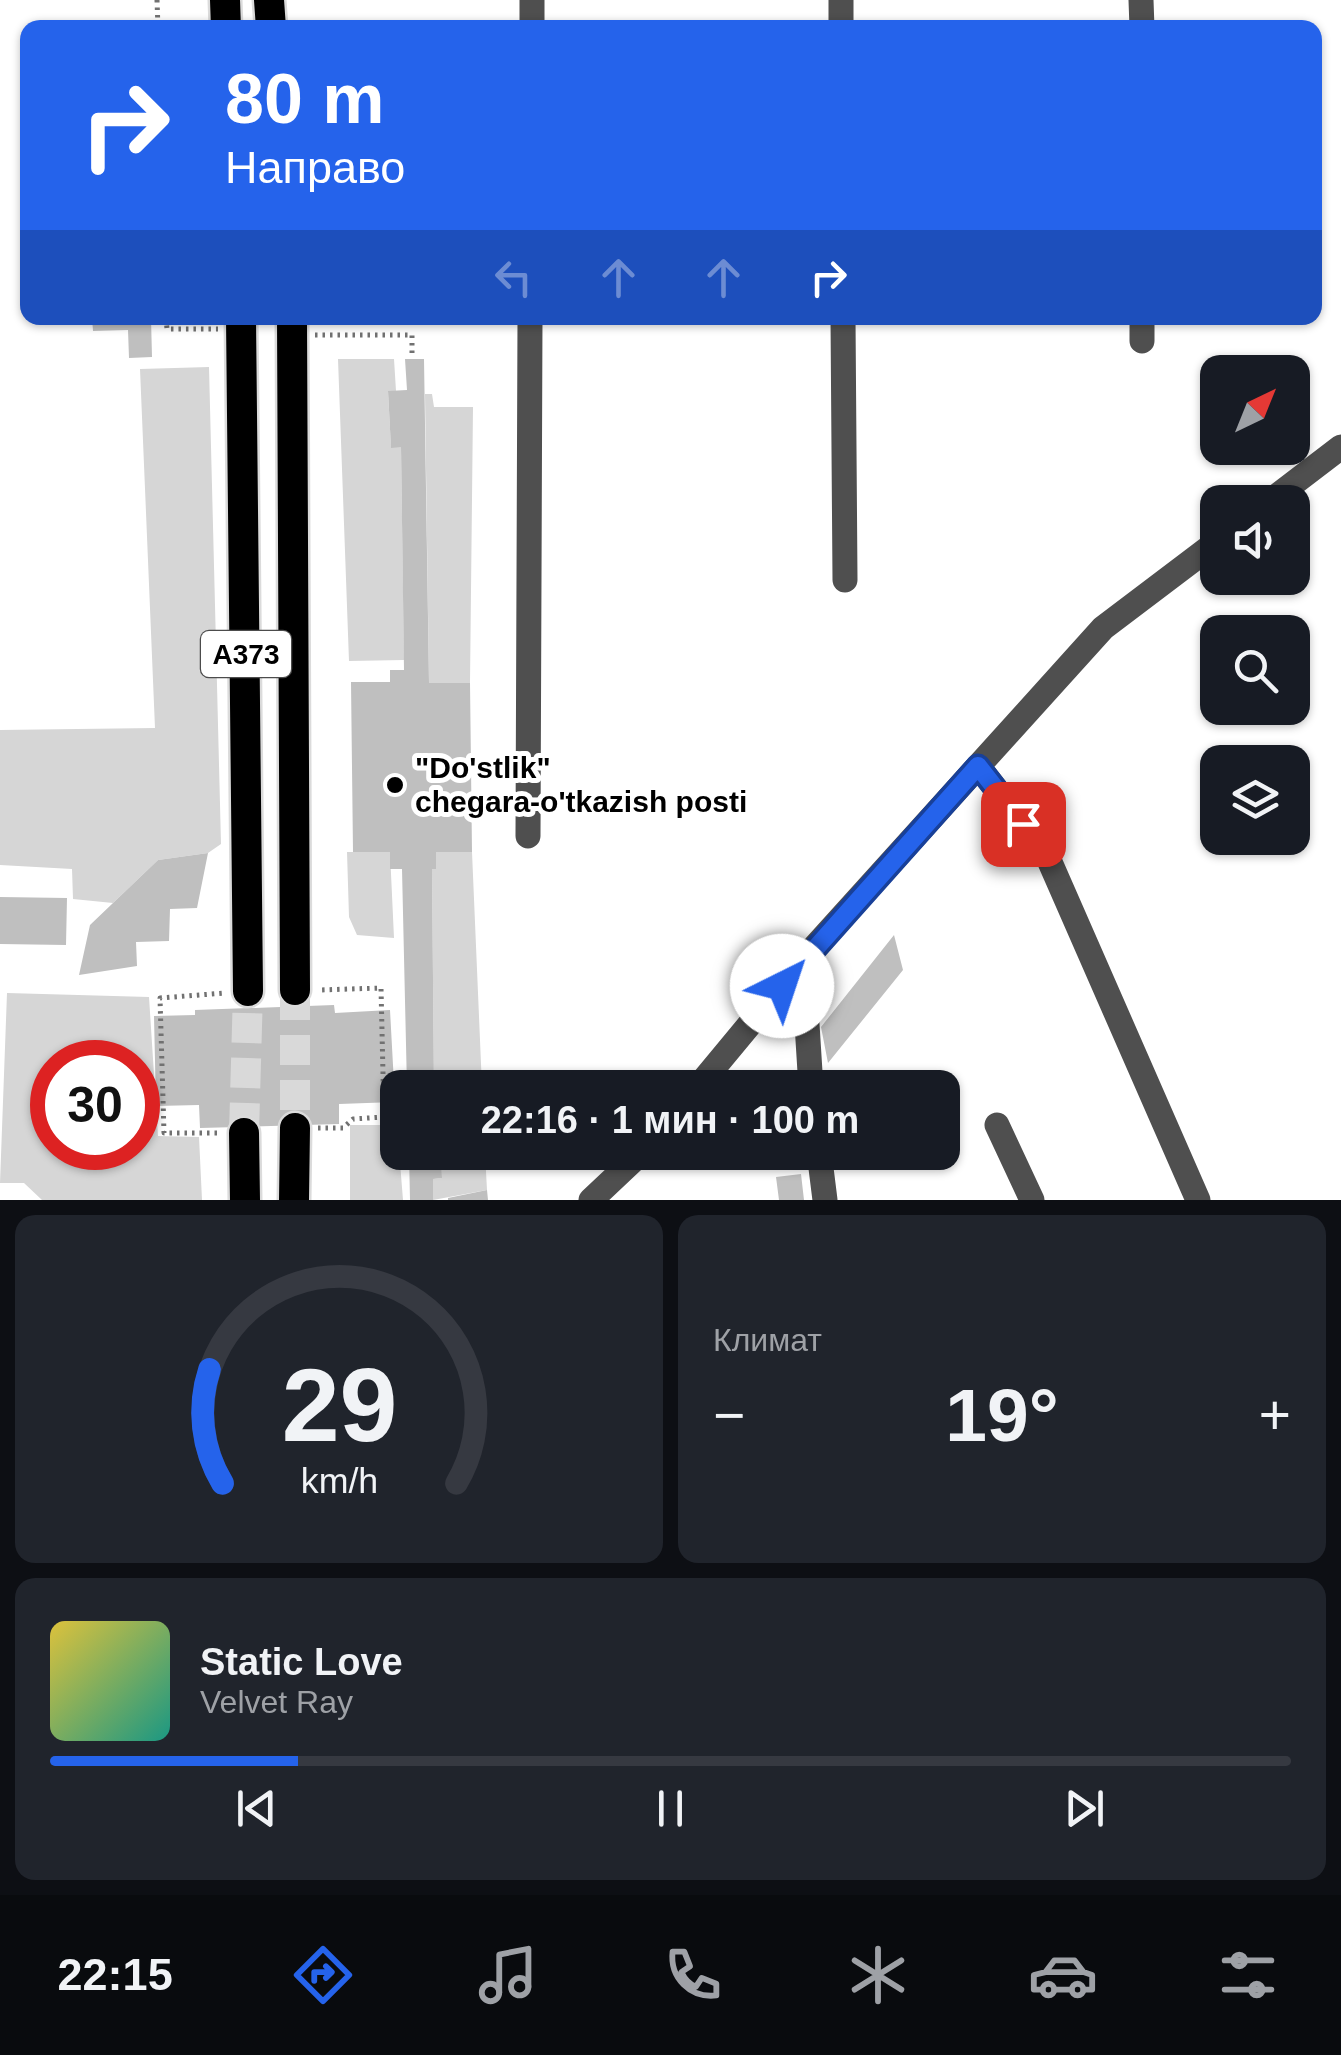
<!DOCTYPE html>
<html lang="ru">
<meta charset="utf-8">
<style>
:root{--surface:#171b24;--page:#20242c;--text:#f1f3f6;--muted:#9ea1a6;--line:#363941;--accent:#2563eb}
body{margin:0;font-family:Arial,sans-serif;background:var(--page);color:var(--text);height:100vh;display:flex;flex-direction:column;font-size:38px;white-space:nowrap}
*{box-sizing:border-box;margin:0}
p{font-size:32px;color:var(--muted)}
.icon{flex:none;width:55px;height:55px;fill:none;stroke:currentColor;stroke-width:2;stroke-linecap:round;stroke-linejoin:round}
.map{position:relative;height:1200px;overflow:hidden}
.side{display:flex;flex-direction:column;gap:15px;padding:15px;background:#0d0f14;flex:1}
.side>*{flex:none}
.top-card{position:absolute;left:20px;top:20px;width:1302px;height:305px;border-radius:20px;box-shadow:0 2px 8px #0004;background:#2563eb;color:#fff;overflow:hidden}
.needle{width:65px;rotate:43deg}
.controls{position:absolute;left:1200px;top:355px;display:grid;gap:20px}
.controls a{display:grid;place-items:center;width:110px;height:110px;border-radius:20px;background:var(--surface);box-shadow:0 2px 8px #0004;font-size:50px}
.speed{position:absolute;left:30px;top:1040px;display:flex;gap:20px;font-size:50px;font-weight:700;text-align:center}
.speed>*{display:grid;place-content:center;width:130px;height:130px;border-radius:50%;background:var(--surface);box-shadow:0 2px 8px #0004;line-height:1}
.speed .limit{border:15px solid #d22;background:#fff;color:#111}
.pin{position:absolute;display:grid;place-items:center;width:85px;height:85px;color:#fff;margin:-42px;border-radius:20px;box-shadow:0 5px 15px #0006}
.me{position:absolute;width:110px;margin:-55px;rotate:41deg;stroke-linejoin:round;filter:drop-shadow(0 0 8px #0008)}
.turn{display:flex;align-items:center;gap:35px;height:210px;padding:0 40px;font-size:45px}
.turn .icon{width:130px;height:130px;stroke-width:2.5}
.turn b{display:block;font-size:70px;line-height:85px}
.lanes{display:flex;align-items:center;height:95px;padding:0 40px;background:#0003;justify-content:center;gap:50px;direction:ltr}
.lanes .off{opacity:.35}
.big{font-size:75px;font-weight:600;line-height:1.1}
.side .widget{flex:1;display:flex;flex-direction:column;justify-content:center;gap:15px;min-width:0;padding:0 35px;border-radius:20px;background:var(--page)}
.side .dial{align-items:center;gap:0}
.dial svg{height:260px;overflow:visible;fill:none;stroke:var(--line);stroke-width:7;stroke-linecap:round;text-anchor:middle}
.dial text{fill:var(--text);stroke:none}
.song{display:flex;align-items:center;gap:30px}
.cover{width:120px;height:120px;border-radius:15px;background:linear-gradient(135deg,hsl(50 70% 55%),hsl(170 70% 35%))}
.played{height:10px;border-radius:5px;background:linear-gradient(90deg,var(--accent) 20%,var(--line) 20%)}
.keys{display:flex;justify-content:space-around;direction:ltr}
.heat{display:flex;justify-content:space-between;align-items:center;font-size:55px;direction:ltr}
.side .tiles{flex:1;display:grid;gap:15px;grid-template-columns:1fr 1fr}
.widget:last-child{grid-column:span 2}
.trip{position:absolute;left:380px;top:1070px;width:580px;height:100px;border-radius:20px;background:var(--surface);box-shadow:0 2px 8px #0004;font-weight:600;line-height:100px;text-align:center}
.dock{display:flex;height:160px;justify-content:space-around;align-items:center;background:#090b0e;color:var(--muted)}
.dock .icon{width:70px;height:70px}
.dock .active{color:var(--accent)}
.dock b{font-size:45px;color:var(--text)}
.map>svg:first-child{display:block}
</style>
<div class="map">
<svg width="1341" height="1200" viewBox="0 0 1341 1200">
<rect width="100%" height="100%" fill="#fff"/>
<!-- green -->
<path fill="#d6d6d6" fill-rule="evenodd" d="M338 359H394L396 391 388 392 391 447H401L404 660 349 661Z
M209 367 221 844 208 853 158 860 113 903 73 899 72 869 0 865V730L155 728 140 369Z
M425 394H432L434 407H473L470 683H429Z
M347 852H390L394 938 357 935 349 917Z
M436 852H472L482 1087H434L432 869Z
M7 993 149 997 158 1136 199 1137 202 1200H42L24 1183H0ZM52 1062H138V1148H52Z
M350 1125H397L403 1200H350Z
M441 1153H485L487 1190 433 1200V1179L442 1178Z"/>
<!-- building -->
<path fill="#bfbfbf" d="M92 318H151L152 357 129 358 128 330 93 331Z
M405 359H424L429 683H470L472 852H436V869H432L434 1088H407L402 869H390V852H353L351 682H390V670H404L401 447 391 448 388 391 407 390Z
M208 853 197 908 170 909 169 941 136 942 137 966 79 975 90 925 158 860Z
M0 897 67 898 66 945 0 944Z
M894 935 903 970 828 1063 821 1027Z
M334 1005 335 1013 390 1010 395 1102 339 1104V1124L200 1128 199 1105 156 1106 154 1016 195 1015V1010Z
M409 1152H441L442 1178 433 1179V1200H410Z
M801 1174 804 1200H779L776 1177Z
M487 1190 488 1200H448V1198Z"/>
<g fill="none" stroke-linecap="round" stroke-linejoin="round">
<!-- highway-tunnel -->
<path stroke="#d9d9d9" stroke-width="30" stroke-dasharray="30 15" stroke-linecap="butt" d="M295 990V1128
M244 1133 248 991"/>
<!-- highway casing -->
<g stroke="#dbdbdb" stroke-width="35">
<path id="highway" d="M225 0 226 28
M269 0 271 28
M241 318 248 991
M292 318 295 990
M244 1133 245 1200
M294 1200 295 1128"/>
</g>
<!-- path -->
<path stroke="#717171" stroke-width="5" stroke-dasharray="2.5 5" stroke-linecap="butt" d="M157 0 158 28
M166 318 167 329H218
M315 335H412V356
M318 1128H343L353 1119 384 1117 381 988 320 990
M217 1133H164L160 998 225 993"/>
<!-- minor -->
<path stroke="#4f4f4f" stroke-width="25" d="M841 0V28
M1141 0 1142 28
M532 28V0
M843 318 845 580
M1142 318V341
M1269 502 1341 447
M978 766 1046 853 1198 1200
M528 836 530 318
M803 960 811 1088
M697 1088 803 960 1103 628 1218 541
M997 1125 1032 1200
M819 1152 825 1200
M591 1200 642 1152"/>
<!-- highway -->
<use href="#highway" stroke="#000" stroke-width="30"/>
</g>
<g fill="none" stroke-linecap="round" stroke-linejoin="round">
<!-- route casing -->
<g stroke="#184099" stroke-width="25">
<path id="route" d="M782 986 978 766 1023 824"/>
</g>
<!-- route -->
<use href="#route" stroke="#2563eb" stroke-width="18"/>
</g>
<!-- markers -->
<circle fill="#000" stroke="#fff" stroke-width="4" cx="395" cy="785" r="10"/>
<g text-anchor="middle" stroke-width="10" stroke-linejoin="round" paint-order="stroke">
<!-- shield labels -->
<rect fill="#fff" stroke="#4c4c4c" stroke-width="2.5" x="201" y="631" width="90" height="46" rx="8"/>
<g font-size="28" font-weight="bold" fill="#000">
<text x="246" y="664">A373</text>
</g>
<!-- poi labels -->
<g font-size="30" font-weight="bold" fill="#000" stroke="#fff" text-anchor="start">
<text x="415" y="778">"Do'stlik"<tspan x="415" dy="34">chegara-o'tkazish posti</tspan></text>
</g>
</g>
</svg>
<div class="controls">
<a><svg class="needle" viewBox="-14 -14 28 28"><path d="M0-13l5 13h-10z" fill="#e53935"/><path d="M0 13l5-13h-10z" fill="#9ea1a6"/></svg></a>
<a><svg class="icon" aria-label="sound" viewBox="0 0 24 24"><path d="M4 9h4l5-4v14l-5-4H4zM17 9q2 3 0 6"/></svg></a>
<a><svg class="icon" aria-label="search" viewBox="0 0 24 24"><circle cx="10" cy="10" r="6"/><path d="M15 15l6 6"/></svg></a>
<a><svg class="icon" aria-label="layers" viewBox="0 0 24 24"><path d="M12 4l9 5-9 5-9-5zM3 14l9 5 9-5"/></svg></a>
</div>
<div class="speed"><div class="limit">30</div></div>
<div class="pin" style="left:1023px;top:824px;background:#d93025"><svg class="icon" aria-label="arrive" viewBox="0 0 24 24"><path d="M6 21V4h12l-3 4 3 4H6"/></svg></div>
<svg class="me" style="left:782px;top:986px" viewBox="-20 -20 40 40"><circle r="19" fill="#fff"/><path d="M0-13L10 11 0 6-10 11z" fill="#2563eb"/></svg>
<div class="trip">22:16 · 1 мин · 100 m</div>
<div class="top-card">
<div class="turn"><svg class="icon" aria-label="right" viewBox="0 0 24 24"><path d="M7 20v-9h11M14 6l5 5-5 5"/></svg><div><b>80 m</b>Направо</div></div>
<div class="lanes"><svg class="icon off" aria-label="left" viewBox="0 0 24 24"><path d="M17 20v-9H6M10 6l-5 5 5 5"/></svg><svg class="icon off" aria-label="ahead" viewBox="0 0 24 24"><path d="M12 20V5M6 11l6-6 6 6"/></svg><svg class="icon off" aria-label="ahead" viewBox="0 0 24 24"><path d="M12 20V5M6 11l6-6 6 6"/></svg><svg class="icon" aria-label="right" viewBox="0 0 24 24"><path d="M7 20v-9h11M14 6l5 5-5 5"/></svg></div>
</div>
</div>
<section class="side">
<div class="tiles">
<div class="widget dial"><svg viewBox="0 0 100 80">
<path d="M14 69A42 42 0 1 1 86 69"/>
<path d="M14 69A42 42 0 0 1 10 34" stroke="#2563eb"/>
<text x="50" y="56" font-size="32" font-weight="700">29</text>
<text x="50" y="72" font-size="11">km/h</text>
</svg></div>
<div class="widget"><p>Климат</p>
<div class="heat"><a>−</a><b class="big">19°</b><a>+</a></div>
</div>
<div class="widget">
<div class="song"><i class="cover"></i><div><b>Static Love</b><p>Velvet Ray</p></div></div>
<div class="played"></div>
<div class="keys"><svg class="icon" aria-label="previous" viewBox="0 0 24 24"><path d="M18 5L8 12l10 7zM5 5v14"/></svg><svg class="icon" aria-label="pause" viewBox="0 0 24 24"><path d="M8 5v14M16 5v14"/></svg><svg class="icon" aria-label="next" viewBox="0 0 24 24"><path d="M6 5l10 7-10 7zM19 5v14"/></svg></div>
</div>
</div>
</section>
<nav class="dock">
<b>22:15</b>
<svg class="icon active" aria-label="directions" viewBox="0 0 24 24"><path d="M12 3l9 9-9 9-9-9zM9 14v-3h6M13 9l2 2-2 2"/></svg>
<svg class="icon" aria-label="music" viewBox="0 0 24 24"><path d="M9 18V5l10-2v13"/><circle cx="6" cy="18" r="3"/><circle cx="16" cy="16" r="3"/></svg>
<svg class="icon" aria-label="phone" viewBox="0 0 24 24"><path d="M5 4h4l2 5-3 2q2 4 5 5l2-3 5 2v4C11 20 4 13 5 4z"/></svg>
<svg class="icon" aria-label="climate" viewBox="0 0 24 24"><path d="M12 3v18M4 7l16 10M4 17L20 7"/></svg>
<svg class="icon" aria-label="car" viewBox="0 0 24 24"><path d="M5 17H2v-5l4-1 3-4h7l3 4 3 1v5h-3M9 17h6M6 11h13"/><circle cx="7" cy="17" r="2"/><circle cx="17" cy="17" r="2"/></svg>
<svg class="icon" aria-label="filters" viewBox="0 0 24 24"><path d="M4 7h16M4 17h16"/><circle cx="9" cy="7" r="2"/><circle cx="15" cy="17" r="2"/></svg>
</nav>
